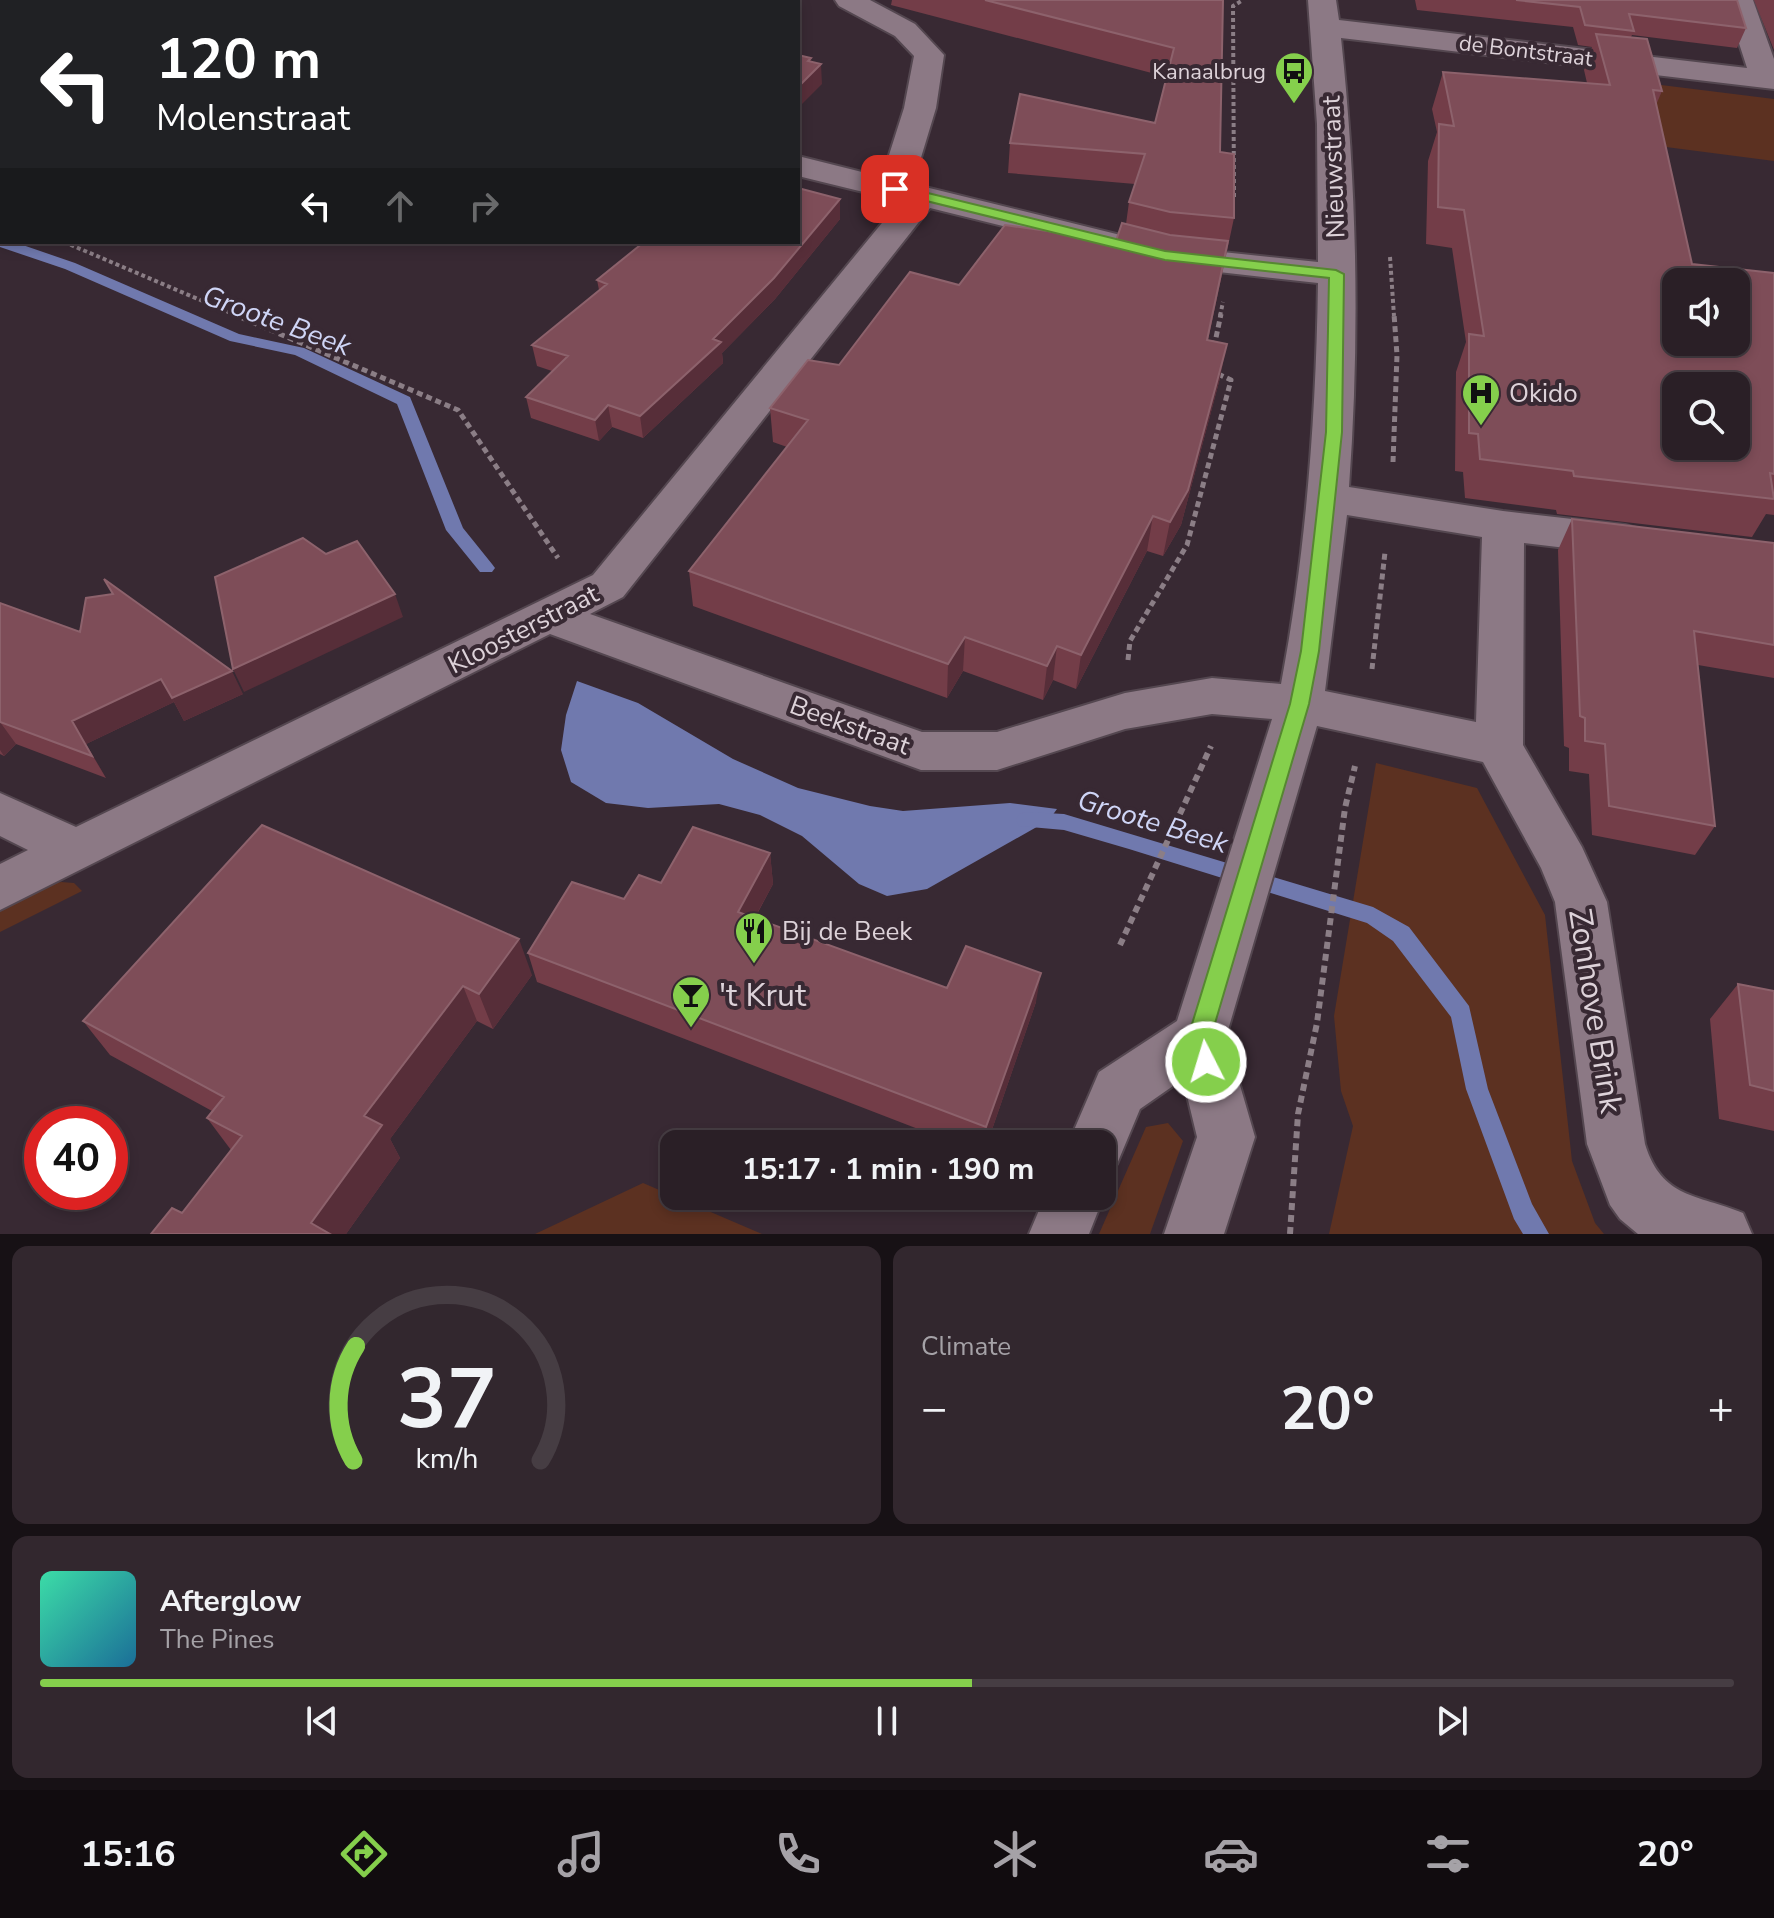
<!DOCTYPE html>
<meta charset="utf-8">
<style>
:root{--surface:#2a1f26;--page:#32272e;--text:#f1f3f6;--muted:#a5a2a7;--line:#463d43;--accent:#85cf4c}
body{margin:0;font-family:"Nunito Sans",sans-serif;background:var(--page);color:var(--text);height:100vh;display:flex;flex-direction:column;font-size:30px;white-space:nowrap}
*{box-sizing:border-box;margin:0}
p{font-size:26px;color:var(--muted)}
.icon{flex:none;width:44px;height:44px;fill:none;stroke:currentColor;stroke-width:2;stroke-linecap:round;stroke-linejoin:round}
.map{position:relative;height:1234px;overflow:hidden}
.details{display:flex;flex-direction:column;gap:12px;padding:12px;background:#171115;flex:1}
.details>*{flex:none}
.hud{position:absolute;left:0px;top:0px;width:800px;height:244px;box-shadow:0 4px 12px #0003,0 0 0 2px var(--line);background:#202124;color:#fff;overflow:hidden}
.controls{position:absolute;left:1662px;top:268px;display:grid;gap:16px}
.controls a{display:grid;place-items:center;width:88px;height:88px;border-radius:16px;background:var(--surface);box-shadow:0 4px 12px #0003,0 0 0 2px var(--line);font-size:40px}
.speed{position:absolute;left:24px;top:1106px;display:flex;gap:16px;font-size:40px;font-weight:700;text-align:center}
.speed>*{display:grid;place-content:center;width:104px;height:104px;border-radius:50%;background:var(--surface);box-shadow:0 4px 12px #0003,0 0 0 2px var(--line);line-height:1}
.speed .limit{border:12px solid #d22;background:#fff;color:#111}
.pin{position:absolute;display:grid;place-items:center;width:68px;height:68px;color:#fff;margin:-34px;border-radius:16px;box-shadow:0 4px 12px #0006}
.me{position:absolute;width:88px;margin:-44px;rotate:355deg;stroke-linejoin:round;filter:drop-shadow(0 0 6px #0008)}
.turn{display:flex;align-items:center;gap:28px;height:168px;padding:0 24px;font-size:36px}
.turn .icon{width:104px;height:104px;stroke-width:2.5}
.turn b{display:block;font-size:56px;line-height:68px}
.lanes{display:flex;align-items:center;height:76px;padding:0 24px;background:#0003;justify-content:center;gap:40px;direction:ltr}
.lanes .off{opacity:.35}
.big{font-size:60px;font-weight:700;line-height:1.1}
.details .card{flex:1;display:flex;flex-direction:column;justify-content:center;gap:12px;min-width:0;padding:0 28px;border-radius:16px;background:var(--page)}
.details .dial{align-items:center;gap:0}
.dial svg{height:208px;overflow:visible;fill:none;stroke:var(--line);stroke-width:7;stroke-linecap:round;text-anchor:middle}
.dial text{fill:var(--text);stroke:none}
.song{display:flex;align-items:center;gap:24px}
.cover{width:96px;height:96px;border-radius:12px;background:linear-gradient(135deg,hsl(160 70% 55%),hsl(200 70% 35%))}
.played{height:8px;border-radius:4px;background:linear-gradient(90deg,var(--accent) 55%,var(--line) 55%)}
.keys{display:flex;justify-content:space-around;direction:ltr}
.heat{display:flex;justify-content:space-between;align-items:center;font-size:44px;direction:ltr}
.details .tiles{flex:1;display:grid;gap:12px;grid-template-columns:1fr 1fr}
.card:last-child{grid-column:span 2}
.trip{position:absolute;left:660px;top:1130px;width:456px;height:80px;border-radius:16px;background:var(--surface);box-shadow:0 4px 12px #0003,0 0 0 2px var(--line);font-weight:700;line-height:80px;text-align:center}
.dock{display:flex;height:128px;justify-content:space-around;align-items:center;background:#110c0f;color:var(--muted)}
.dock .icon{width:56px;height:56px}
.dock .current{color:var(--accent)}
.dock b{font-size:36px;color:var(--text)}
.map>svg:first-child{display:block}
</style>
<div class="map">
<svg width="1774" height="1234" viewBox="0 0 1774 1234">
<rect width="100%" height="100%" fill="#382933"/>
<!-- green -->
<path fill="#5c3121" d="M1645 83 1774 99V161L1666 147Z
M1376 763 1477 788 1545 915 1572 1161 1595 1223 1604 1234H1329L1353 1126 1341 1091 1334 1016Z
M61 882 74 883 82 891 0 932V908L43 886Z
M1168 1123 1183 1141 1150 1234H1099L1146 1127Z
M643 1183 762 1234H535Z"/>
<!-- water -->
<path fill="#7079ae" d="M577 681 638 703 733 759 798 788 870 806 903 811 1010 803 1057 809 1049 820 927 889 887 896 859 884 802 836 760 815 719 804 648 808 606 803 571 782 561 750 566 715Z"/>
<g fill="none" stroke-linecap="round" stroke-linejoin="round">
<!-- stream -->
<path fill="#7079ae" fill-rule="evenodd" d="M0 238 2 242H14L75 263 239 334 304 348 410 397 463 528 492 564 495 568 492 572H480L446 530 397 404 295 355 230 341 65 269 0 247Z
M1026 812 1064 814 1373 907 1409 927 1469 1006 1488 1089 1532 1204 1549 1234H1523L1514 1219 1466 1089 1451 1017 1393 941 1367 923 1129 849 1064 830 1019 826 1016 820 1019 814Z"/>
<!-- minor casing -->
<g stroke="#544750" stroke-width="4">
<path id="minor" d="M835 0H870L915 24 944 55 936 108 913 184 1165 246 1318 262 1317 124 1308 0H1336L1339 20 1747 68 1725 0H1753L1774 59V89L1341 38C1357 186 1360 338 1349 487L1503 511 1625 525 1640 529 1646 540 1640 551 1625 555 1524 543 1523 745 1582 847 1607 902 1645 1144C1662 1199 1697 1194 1743 1213L1752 1234H1638L1620 1219 1610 1205 1587 1144 1555 902 1541 868 1483 762 1317 726 1226 1037 1255 1137 1224 1234H1164L1197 1137 1183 1079 1140 1109 1117 1164 1102 1170V1144H1068L1099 1072 1177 1021 1272 719 1212 714 1125 729 997 770H921L550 634 0 910V864L28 850 0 836V793L76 827 593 575 900 201 798 176V156L882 177 904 108 914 56 895 36 839 6ZM930 208 1165 266 1318 283C1316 418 1306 552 1281 684L1212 678 1125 693 997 732H922L590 614 623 597ZM1347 515 1482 537 1476 722 1325 691Z
M1102 1191 1104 1196 1089 1234H1029L1045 1196H1102Z"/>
</g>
<!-- path-far2 -->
<path stroke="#8b7e86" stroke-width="4" stroke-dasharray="4 3" stroke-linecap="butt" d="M1234 197 1233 6 1243 0
M64 242 238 316
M1390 257 1394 316
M1220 316 1223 302"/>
<!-- path-far1 -->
<path stroke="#8b7e86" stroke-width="5" stroke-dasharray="6 4" stroke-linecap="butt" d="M233 314 458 410 558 558
M1214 347 1221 314
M1393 462 1397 355 1394 314
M1128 660 1130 641 1187 545 1231 380 1216 373
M1372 669 1385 552"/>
<!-- path -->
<path stroke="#8b7e86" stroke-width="6" stroke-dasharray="7 5" stroke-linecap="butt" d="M1120 945 1211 746
M1290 1234 1298 1114 1317 1023 1345 808 1355 766"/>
<!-- minor -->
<use href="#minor" fill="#8c7985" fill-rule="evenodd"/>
</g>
<!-- wall -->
<path fill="#733d48" d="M892 0H1223L1220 152 1234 218 1208 340 1220 378 1181 525 1163 556 1147 551 1076 689 1053 680 1043 700 963 671 947 698 693 606 689 571 787 447 773 442 770 408 839 365 959 285 1116 241 1126 224 1129 202 1135 184 1008 173 1010 143 1155 123 1167 77 891 5Z
M1415 0H1737L1746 28 1737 48 1632 35 1631 37 1662 91 1656 105 1692 264 1774 273V515L1766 514 1752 537 1557 514 1556 510 1465 498 1463 472 1455 471 1456 372 1466 342 1452 248 1426 244 1428 161 1437 132 1432 109 1443 72 1587 83 1584 70 1592 47 1578 45 1573 27 1417 10Z
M1754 0H1774V50Z
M840 199V219L775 299 722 353 723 363 643 438 612 427 599 441 531 418 526 397 552 371 537 366 532 345 599 290 597 280Z
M1572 519 1774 543V678L1698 665 1715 826 1695 855 1592 835 1589 774 1569 771V748L1564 746 1558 550Z
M0 603 243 694 184 721 174 702 86 744 106 778 16 744 4 756 0 754Z
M770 853 773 884 755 918 947 988 1036 1002 987 1144H957L537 982 528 953 624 899 661 883Z
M532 975 493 1029 477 1021 390 1139 400 1158 346 1234H151L182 1213 231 1150 207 1118 212 1111 110 1055 83 1021Z
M1738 984 1774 991V1131L1719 1119 1710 1019Z"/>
<!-- shaded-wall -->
<path fill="#572e39" d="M114 0H147L144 2H111Z
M811 58 812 73 821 64 822 84 798 108V87L808 61Z
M0 109 2 114V122L0 124Z
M840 199V219L775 299 722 353 723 363 643 438 640 416Z
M1227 344 1220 378 1181 525 1163 556 1170 522Z
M608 405 612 427 599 441 595 420Z
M1153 516 1147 551 1076 689 1081 655Z
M395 594 403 617 244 692 233 669Z
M965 637 963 671 947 698 948 664Z
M1057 646 1053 680 1043 700 1047 666Z
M232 671 243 694 184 721 172 698Z
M161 679 174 702 86 744 106 778 72 721Z
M0 722 16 744 4 756 0 750Z
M770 853 773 884 742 941 738 912Z
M519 939 532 975 493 1029 479 994Z
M1041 973 1036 1002 987 1144H984L986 1127Z
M463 986 477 1021 390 1139 400 1158 346 1234H319L311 1223 364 1116Z"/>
<!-- building -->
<path fill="#7e4d58" stroke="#8d626c" stroke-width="2" fill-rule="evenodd" d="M0 0H114L111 2H2V102H0Z
M311 0H690L698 2H308Z
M985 0H1223L1220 152 1234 154V218L1170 212 1129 202 1145 154 1010 143 1020 94 1155 123 1174 48Z
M1516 0H1737L1746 28 1629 14 1634 31 1585 25 1580 7Z
M1596 34 1647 39 1662 91 1653 90 1692 264 1774 273V474L1770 473 1774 499 1574 476 1573 471 1480 459 1478 434 1469 433V334L1484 336 1464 210 1438 207 1439 124 1454 126 1443 72 1610 85ZM1676 282H1736V342H1676ZM1676 386H1736V446H1676Z
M798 55 811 58 808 61 821 64 798 87Z
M798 188 840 199 774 278 713 339 721 342 640 416 608 405 595 420 526 397 568 356 532 345 607 284 597 280 644 242H798Z
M1122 223 1170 235 1228 241 1207 340 1227 344 1188 490 1170 522 1153 516 1081 655 1057 646 1047 666 965 637 948 664 689 571 808 420 770 408 808 360 839 365 910 272 959 285 1005 225 1116 241Z
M1572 519 1774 543V645L1694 631 1715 826 1609 806 1605 744 1585 741V718L1580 716Z
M303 538 326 554 357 541 395 594 233 669 215 577Z
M104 579 232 671 172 698 161 679 72 721 92 756 0 722V603L80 632 86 598 113 594Z
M262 825 519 939 479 994 463 986 364 1116 382 1125 311 1223 330 1234H151L172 1208 182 1213 242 1136 207 1118 224 1097 83 1021Z
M693 827 770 853 738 912 947 988 966 946 1041 973 986 1127 528 953 572 882 624 899 639 875 661 883Z
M1738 984 1774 991V1091L1750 1085Z"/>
<!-- route -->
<path fill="#85cf4c" stroke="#568731" stroke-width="2" d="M895 185 1165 251 1336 270 1344 274 1342 432 1319 651 1309 704 1211 1037 1218 1062 1214 1070 1206 1073 1198 1070 1188 1037 1290 704 1301 651 1326 432 1329 278 1165 260 890 192 888 189Z"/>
<!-- icons -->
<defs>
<g id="bus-pin" transform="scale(2)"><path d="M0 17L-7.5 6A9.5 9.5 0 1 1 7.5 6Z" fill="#85cf4c" stroke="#382933"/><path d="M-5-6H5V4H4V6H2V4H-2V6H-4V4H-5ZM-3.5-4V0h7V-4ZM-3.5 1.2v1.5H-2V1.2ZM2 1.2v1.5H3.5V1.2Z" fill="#111"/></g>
<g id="hospital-pin" transform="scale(2)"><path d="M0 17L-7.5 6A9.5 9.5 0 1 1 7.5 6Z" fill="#85cf4c" stroke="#382933"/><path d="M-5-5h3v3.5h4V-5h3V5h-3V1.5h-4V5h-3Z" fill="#111"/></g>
<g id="restaurant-pin" transform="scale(2)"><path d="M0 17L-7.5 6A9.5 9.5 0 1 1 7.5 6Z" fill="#85cf4c" stroke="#382933"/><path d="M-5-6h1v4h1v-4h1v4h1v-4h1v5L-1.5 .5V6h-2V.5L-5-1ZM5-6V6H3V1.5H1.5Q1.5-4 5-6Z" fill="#111"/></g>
<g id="bar-pin" transform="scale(2)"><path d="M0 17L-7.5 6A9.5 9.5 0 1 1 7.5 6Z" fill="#85cf4c" stroke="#382933"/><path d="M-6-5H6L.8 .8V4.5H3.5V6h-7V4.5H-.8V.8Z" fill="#111"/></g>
</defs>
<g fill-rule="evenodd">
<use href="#bus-pin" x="1294" y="71"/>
<use href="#hospital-pin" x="1481" y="393"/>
<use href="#restaurant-pin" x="754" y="931"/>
<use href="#bar-pin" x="691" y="995"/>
</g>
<g text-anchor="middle" stroke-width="8" stroke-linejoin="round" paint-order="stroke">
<!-- far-street labels -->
<g font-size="22" fill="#ddd2d9" stroke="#382933">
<text transform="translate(1526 50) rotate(7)" y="8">de Bontstraat</text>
</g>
<!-- far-poi labels -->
<g font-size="22" fill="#ddd2d9" stroke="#382933" text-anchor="end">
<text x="1266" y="79">Kanaalbrug</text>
</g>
<!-- street labels -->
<g font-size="26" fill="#ddd2d9" stroke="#382933">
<text transform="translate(1333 167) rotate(-92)" y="9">Nieuwstraat</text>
<text transform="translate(523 629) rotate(-27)" y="9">Kloosterstraat</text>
<text transform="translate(850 725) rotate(20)" y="9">Beekstraat</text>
</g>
<!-- poi labels -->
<g font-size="26" fill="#ddd2d9" stroke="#382933" text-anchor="start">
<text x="1509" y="402">Okido</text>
<text x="782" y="940">Bij de Beek</text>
</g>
<!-- water labels -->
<g font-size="28" font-style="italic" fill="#cfd5f6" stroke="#382933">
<text transform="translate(277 320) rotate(20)" y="10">Groote Beek</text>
<text transform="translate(1153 821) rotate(17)" y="10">Groote Beek</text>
</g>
<!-- near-poi labels -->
<g font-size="32" fill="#ddd2d9" stroke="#382933" text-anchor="start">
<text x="719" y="1006">'t Krut</text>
</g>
<!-- near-street labels -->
<g font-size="32" fill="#ddd2d9" stroke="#382933">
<text transform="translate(1596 1011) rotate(81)" y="11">Zonhove Brink</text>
</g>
</g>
</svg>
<div class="controls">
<a><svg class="icon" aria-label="sound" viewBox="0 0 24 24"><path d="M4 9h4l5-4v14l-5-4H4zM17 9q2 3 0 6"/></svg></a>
<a><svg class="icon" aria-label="search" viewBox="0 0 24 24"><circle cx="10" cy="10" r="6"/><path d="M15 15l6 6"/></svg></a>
</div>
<div class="speed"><div class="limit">40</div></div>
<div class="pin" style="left:895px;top:189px;background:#d93025"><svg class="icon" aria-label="arrive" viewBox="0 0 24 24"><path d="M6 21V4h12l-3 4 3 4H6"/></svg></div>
<svg class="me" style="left:1206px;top:1062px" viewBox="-20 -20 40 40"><circle r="17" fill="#85cf4c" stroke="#fff" stroke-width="3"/><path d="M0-11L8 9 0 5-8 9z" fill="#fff"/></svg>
<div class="trip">15:17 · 1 min · 190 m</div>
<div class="hud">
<div class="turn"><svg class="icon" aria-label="left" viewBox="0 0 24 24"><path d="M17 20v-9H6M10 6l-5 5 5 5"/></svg><div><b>120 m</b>Molenstraat</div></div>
<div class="lanes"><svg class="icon" aria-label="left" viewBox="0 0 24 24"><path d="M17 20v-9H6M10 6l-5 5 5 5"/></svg><svg class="icon off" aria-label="ahead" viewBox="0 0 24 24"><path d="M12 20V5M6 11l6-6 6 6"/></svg><svg class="icon off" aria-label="right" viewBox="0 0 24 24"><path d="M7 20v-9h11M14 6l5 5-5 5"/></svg></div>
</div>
</div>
<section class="details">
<div class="tiles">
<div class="card dial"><svg viewBox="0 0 100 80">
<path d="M14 69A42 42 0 1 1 86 69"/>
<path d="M14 69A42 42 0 0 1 15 25" stroke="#85cf4c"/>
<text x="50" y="56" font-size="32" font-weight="700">37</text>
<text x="50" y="72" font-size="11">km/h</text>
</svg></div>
<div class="card"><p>Climate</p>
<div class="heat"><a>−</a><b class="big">20°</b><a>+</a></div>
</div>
<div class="card">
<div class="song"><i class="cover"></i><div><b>Afterglow</b><p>The Pines</p></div></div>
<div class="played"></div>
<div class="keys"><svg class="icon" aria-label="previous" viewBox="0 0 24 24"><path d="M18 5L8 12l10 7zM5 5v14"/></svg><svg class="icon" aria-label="pause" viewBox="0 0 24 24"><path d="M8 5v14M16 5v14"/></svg><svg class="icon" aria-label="next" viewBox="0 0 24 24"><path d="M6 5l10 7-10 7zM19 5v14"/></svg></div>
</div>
</div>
</section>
<nav class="dock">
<b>15:16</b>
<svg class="icon current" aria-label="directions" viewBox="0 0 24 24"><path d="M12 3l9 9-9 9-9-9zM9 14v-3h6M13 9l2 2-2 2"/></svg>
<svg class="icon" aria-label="music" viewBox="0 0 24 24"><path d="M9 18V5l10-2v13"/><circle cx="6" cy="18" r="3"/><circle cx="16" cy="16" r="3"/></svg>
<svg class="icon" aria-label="phone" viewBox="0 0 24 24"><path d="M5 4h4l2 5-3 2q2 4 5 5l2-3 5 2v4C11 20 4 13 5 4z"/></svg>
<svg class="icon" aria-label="climate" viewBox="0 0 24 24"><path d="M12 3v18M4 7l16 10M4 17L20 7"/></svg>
<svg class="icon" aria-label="car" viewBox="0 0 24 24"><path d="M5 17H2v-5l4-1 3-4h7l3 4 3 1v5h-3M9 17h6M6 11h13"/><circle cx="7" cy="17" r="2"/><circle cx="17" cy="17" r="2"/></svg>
<svg class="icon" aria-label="filters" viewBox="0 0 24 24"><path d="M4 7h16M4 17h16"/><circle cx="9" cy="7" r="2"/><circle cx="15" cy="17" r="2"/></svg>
<b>20°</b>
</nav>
